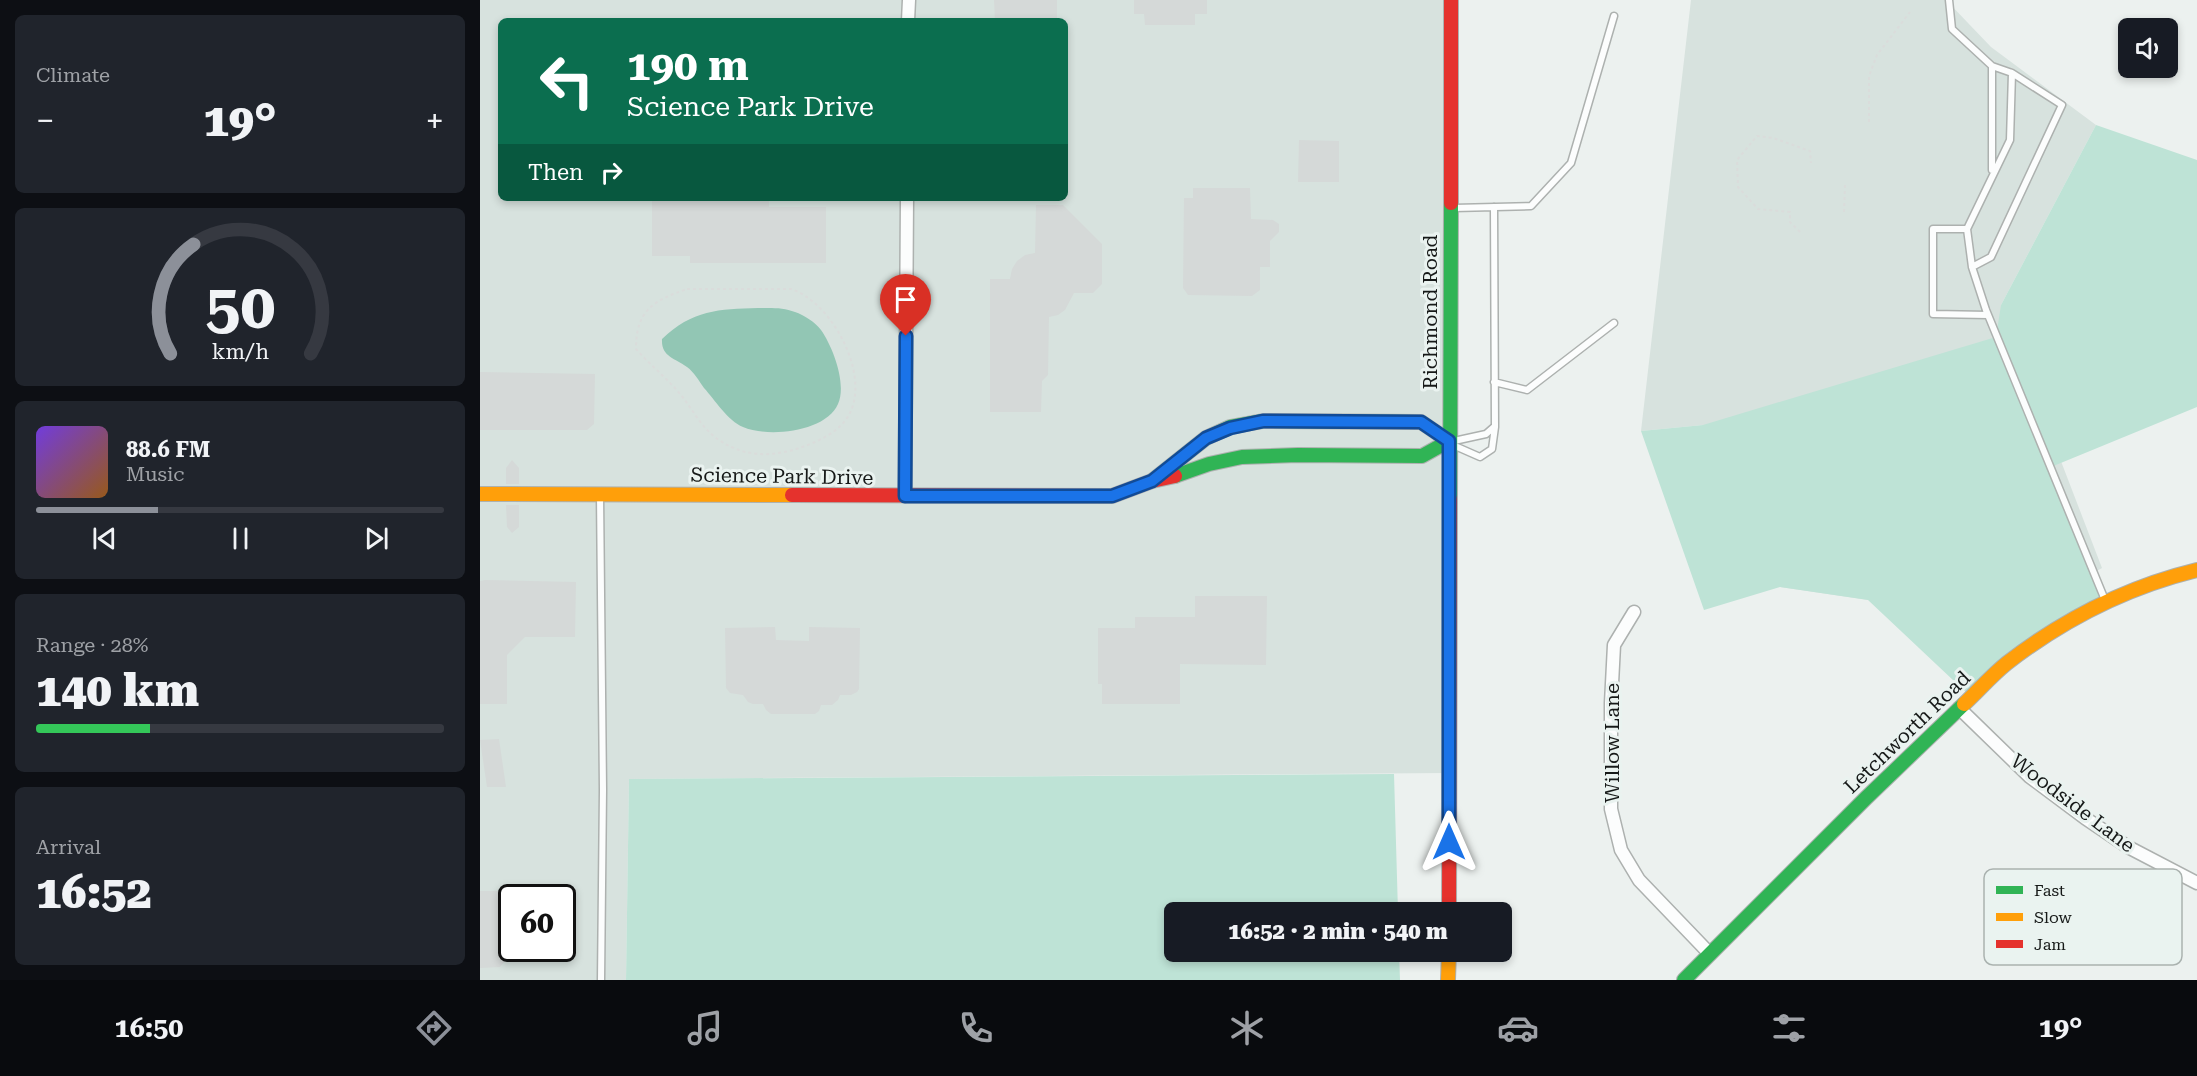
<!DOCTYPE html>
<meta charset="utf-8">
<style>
:root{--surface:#171b24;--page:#20242c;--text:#f1f3f6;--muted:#9ea1a6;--line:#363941;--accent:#8c9099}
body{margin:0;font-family:"Roboto Serif",serif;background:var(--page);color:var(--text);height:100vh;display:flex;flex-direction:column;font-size:22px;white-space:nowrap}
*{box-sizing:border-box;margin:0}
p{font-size:20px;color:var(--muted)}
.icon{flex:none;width:33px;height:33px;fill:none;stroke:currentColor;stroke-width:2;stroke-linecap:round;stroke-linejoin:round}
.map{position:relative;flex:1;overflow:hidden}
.details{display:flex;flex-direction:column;gap:15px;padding:15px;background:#0d0f14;width:480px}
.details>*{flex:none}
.guide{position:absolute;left:18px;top:18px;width:570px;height:183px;border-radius:9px;box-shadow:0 3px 9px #0003;background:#0b6e4f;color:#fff;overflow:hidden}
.tools{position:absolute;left:1638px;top:18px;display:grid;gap:12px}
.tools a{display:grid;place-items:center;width:60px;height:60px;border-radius:9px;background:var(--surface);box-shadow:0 3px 9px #0003;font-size:30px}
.speed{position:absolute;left:18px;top:884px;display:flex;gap:12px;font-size:30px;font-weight:700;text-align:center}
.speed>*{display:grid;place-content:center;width:78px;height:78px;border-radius:50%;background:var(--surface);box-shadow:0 3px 9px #0003;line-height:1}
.speed .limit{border:3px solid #111;border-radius:9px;background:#fff;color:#111}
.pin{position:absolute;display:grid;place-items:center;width:51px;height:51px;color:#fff;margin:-62px -26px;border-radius:50% 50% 50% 0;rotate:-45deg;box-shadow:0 0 6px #0007}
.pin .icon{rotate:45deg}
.me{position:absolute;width:66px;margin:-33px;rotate:0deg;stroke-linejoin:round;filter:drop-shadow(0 0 4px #0008)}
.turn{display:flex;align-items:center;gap:21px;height:126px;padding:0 30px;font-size:27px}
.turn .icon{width:78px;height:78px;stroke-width:2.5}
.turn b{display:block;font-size:42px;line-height:51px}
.then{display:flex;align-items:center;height:57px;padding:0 30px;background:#0003;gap:12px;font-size:22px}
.big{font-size:45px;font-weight:800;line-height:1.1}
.details .card{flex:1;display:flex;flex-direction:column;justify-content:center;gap:9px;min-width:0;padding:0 21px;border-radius:9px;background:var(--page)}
.details .dial{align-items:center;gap:0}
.dial svg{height:156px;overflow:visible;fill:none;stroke:var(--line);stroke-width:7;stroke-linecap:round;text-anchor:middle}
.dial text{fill:var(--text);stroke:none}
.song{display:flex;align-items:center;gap:18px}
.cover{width:72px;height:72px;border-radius:9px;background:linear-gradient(135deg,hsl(260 70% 55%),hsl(30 70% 35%))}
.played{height:6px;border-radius:3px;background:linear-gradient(90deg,var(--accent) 30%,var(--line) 30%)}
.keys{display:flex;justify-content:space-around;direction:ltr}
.heat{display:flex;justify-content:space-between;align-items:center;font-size:33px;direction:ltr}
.charge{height:9px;border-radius:4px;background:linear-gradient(90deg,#34c759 28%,var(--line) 0)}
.trip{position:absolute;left:684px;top:902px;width:348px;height:60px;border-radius:9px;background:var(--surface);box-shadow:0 3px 9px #0003;font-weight:800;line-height:60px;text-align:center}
.menu{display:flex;height:96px;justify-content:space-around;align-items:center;background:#090b0e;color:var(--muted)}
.menu .icon{width:42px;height:42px}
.menu .active{color:var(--accent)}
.menu b{font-size:27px;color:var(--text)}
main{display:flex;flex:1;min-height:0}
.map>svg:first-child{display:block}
</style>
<main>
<section class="details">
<div class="card"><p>Climate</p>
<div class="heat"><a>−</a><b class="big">19°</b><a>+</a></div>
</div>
<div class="card dial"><svg viewBox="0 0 100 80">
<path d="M14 69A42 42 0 1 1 86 69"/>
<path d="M14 69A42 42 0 0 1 26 13" stroke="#8c9099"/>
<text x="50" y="56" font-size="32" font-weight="700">50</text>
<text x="50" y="72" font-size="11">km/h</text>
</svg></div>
<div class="card">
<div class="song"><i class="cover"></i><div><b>88.6 FM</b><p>Music</p></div></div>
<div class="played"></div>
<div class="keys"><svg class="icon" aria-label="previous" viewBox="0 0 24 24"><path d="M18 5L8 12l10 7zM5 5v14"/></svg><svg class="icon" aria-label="pause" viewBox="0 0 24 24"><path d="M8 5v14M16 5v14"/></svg><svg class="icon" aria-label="next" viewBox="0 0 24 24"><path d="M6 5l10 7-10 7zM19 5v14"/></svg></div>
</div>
<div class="card"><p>Range · 28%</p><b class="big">140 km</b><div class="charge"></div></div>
<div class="card"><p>Arrival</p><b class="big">16:52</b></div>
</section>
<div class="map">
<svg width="1717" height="980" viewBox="0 0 1717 980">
<rect width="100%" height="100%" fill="#ecf1ef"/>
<!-- built -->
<path fill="#d7e2de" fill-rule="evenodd" d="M0 0H971L969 773 149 779 146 980H0ZM21 21H585V198H21ZM32 897H82V948H32Z
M1211 0H1466L1511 47 1616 125 1521 305 1622 568 1460 658 1389 600 1300 587 1223 425 1161 431Z"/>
<!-- green -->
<path fill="#bee3d6" d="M1616 125 1717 160V407L1571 467 1626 601 1491 697 1388 600 1300 587 1224 610 1161 431 1223 425 1516 337 1521 305Z
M914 774 918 912H694V951H919L920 980H146L149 779Z"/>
<!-- water -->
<path fill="#92c6b4" d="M278 308C290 308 303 307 315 312 324 315 335 322 341 330 353 347 367 384 358 404 346 432 288 438 263 427 248 421 235 400 224 388 219 381 214 372 207 367 195 358 181 357 182 339 212 310 239 309 278 308Z"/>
<!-- building -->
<path fill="#d5d9d8" d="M514 0H577V21H515Z
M654 0H727V14H715V25H665L664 14H654Z
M819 140 859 141V182H818Z
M713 188H770L771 219 793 220 799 224V232L790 241V267H780V290L772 296 708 295 703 288 704 198H713Z
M172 198H289V207H346V263H210V256H172Z
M556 205H583L622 244V284L613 293H594L585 310 578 315 569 317 568 375 562 381 561 412H510V279H530L532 269 537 261 545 255 555 253Z
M0 372 115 374 114 424 107 430H0Z
M32 460 39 468V484H26V468Z
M26 505H39V527L32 533 27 527Z
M5 580 96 582 95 637H45L27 655V704H0V581Z
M715 596H787L786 665 700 664V704H622V684H618V628H655V617H715Z
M295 627 296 640 329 641V627L380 628 379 689 377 692 371 695H360L358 700 352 705H341L339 711 335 714H291L286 710 283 704H273L268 702 263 695 250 693 246 688 245 628Z
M19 739 26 787H7L0 740Z
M0 891H26V960L20 967 0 968Z"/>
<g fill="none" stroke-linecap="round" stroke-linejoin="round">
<!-- lane casing -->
<g stroke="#adb1af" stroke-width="9">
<path id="lane" d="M1469 0 1472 29 1512 66 1532 73 1530 140 1487 229 1492 267 1506 310 1625 600
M1512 66V170
M974 208 1051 206 1091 163 1134 16
M1487 229H1453V314L1508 315
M1492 267 1511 257 1582 105 1532 73
M1014 382 1047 390 1134 323
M974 441 1006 434 1014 427
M975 446 1000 457 1012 449 1015 427 1014 207
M120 495 123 790 121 980"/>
</g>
<!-- street casing -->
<g stroke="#adb1af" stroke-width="15">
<path id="street" d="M428 21 429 0
M425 496 427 198
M1154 612 1134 645 1131 703V809L1141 850 1159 880 1230 954
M1479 708 1550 777 1605 818 1648 847 1717 883"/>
</g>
<!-- fast casing -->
<g stroke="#adb1af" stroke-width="16">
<path id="fast" d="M672 481 726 438 750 427 783 421 941 422 969 441 942 456 818 455 762 457 729 464 695 476
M970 499 971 203
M1204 980 1386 798 1484 704"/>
</g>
<!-- slow casing -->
<g stroke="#adb1af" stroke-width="16">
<path id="slow" d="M0 494 312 495
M1484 704C1498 691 1512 675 1527 663 1584 619 1647 587 1717 570
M968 980 969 951"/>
</g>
<!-- jam casing -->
<g stroke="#adb1af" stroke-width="16">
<path id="jam" d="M971 203V0
M312 495 632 496 672 481 695 476
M969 912 970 499"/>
</g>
<!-- path -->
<path stroke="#dadcdb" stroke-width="2" stroke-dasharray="3 3" stroke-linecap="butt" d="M1389 122V76L1397 55 1430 12
M1364 212 1365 185
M1320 232 1310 222V212L1278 209 1258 187 1257 160 1277 136 1293 138 1330 151 1331 163
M207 289H311C350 302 385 365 373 405 367 425 352 434 335 442 302 456 270 461 239 440 222 429 213 410 201 395 187 378 170 365 156 349 156 310 173 301 207 289Z"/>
<!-- lane -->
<use href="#lane" stroke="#fcfdfd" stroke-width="6"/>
<!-- street -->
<use href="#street" stroke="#fcfdfd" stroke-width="12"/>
<!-- fast -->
<use href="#fast" stroke="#30b455" stroke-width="14"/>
<!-- slow -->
<use href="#slow" stroke="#ff9f0a" stroke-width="14"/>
<!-- jam -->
<use href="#jam" stroke="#e5322d" stroke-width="14"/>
</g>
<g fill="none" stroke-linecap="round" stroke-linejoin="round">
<!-- route casing -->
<g stroke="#114b97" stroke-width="15">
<path id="route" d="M426 336 425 496H632L672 481 726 438 750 428 783 421 941 422 969 441V842"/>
</g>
<!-- route -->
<use href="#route" stroke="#1a73e8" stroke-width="10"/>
</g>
<g text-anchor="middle" stroke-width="6" stroke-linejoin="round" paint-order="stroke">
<!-- street labels -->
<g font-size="20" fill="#161918" stroke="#eaf3f0">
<text transform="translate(950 312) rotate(-90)" y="7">Richmond Road</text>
<text transform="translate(302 476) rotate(1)" y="7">Science Park Drive</text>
<text transform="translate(1427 732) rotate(-44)" y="7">Letchworth Road</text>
<text transform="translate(1132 743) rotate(-90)" y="7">Willow Lane</text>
<text transform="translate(1593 803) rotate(37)" y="7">Woodside Lane</text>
</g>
</g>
<!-- legend -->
<rect x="1504" y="869" width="198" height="96" rx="9" fill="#eaf3f0" stroke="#aab2af" stroke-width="1.5"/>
<rect x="1516" y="886" width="27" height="8" fill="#30b455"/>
<rect x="1516" y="913" width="27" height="8" fill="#ff9f0a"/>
<rect x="1516" y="940" width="27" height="8" fill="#e5322d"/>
<g font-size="16" fill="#161918">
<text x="1554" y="896">Fast</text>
<text x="1554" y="923">Slow</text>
<text x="1554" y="950">Jam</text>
</g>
</svg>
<div class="tools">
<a><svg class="icon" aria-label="sound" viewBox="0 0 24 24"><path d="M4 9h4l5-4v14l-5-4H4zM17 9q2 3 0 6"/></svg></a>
</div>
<div class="speed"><div class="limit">60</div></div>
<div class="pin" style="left:426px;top:336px;background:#d93025"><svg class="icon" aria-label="arrive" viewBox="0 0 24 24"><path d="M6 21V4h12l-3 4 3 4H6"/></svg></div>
<svg class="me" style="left:969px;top:842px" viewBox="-20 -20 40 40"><path d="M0-17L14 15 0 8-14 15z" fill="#1a73e8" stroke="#fff" stroke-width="4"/></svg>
<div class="trip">16:52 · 2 min · 540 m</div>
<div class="guide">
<div class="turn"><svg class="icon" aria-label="left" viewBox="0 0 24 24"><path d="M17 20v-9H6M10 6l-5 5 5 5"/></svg><div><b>190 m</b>Science Park Drive</div></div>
<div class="then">Then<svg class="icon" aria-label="right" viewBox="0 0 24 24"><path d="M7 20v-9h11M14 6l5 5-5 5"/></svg></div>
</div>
</div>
</main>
<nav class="menu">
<b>16:50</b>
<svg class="icon active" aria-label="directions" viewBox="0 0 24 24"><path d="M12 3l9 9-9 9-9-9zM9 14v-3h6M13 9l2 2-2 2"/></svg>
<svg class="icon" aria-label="music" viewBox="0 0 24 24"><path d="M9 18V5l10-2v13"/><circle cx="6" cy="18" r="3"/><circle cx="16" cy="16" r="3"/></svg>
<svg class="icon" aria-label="phone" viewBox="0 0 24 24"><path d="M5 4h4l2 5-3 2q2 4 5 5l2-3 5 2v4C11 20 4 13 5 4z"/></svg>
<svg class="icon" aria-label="climate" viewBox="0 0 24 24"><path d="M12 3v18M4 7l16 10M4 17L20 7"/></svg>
<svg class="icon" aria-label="car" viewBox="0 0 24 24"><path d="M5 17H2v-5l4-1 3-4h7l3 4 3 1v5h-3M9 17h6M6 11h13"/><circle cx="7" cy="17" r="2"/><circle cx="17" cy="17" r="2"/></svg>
<svg class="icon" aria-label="filters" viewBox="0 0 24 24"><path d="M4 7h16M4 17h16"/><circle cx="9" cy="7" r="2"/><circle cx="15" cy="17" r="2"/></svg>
<b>19°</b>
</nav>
